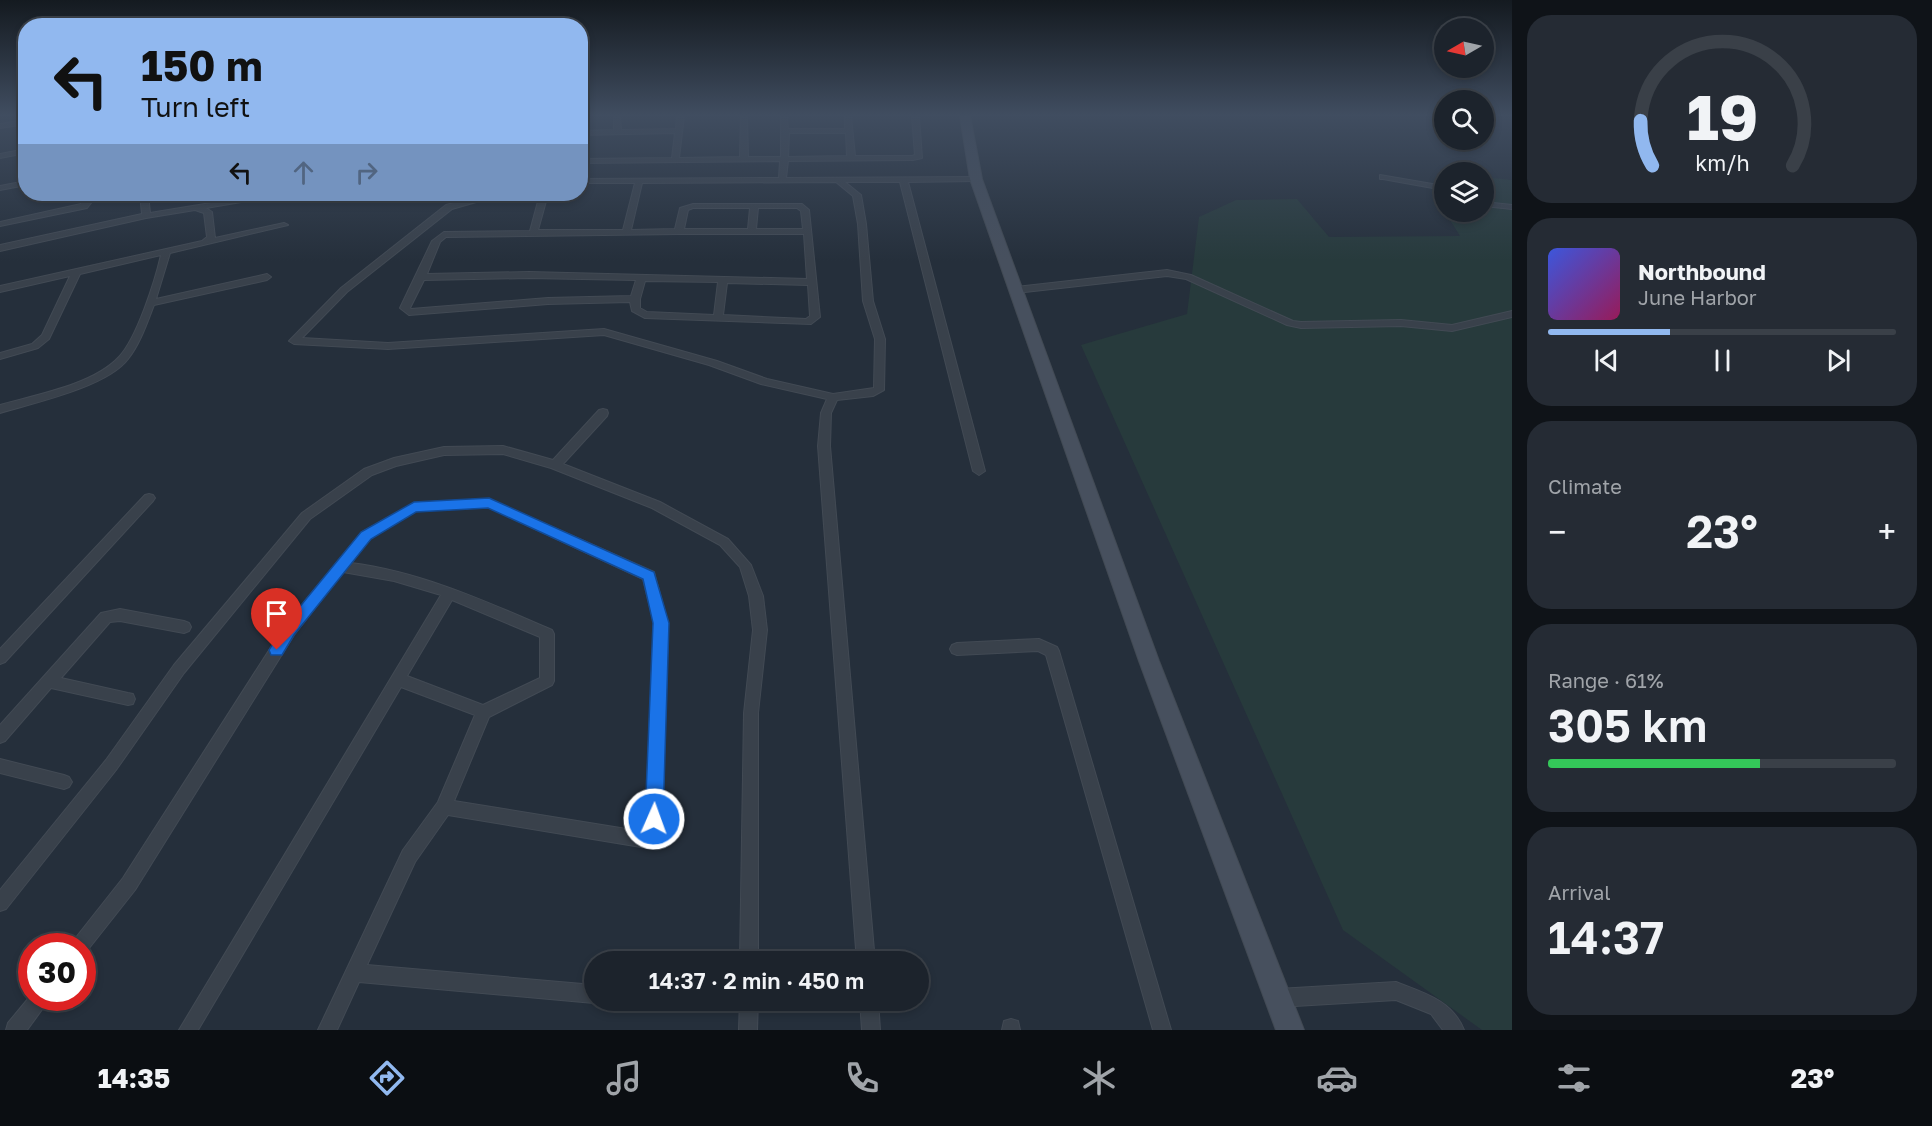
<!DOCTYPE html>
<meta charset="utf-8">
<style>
:root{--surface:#1c232c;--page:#252b34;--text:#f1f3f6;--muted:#a0a4a9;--line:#3a4048;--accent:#91b8ef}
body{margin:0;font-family:"Golos Text",sans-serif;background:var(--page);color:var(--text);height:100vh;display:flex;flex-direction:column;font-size:22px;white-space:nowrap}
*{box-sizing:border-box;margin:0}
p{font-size:20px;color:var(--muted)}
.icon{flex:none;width:33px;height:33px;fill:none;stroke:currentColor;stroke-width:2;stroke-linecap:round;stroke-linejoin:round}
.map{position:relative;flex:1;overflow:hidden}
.details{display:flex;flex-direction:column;gap:15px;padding:15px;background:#0f1318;width:420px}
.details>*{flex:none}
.banner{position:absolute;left:18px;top:18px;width:570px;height:183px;border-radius:24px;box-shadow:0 3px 9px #0003,0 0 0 2px var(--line);background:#91b8ef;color:#111;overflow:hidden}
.needle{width:39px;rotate:261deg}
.fabs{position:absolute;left:1434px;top:18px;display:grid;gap:12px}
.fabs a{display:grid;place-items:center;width:60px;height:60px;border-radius:50%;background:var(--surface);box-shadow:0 3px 9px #0003,0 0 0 2px var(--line);font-size:30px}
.speed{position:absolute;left:18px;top:933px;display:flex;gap:12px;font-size:30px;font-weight:700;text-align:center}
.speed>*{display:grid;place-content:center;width:78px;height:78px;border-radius:50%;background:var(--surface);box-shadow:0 3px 9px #0003,0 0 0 2px var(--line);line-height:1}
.speed .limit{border:9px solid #d22;background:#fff;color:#111}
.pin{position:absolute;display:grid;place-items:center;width:51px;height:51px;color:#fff;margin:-62px -26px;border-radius:50% 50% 50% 0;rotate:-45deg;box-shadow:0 0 6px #0007}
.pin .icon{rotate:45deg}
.me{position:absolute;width:66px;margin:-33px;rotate:2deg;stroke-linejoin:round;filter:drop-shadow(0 0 4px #0008)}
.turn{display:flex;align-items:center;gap:21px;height:126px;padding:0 24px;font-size:27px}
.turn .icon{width:78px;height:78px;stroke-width:2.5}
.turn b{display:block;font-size:42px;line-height:51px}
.lanes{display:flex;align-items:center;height:57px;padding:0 24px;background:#0003;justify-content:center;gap:30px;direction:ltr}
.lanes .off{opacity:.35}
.big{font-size:45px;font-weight:600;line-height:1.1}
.details .card{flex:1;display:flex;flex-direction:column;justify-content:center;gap:9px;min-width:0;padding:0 21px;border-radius:24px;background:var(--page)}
.details .dial{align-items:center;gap:0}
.dial svg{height:156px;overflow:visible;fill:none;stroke:var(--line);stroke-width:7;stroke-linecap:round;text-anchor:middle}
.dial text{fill:var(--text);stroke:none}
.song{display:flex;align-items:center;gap:18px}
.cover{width:72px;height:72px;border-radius:9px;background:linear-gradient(135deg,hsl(230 70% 55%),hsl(330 70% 35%))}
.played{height:6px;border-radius:3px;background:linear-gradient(90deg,var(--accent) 35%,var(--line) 35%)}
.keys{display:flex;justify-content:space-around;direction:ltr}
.heat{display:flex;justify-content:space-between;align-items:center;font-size:33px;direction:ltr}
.charge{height:9px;border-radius:4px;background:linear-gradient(90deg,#34c759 61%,var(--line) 0)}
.trip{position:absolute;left:584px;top:951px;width:345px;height:60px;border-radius:30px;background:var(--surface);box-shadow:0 3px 9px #0003,0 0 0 2px var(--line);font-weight:600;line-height:60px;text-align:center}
.tab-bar{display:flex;height:96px;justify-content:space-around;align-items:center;background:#0b0e12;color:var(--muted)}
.tab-bar .icon{width:42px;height:42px}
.tab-bar .on{color:var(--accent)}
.tab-bar b{font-size:27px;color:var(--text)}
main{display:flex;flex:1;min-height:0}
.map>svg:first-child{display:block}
</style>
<main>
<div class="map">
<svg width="1512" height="1030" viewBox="0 0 1512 1030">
<rect width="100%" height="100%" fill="#252f3b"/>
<!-- green -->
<path fill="#273a3c" d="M1484 177 1512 180V1030H1482L1343 930 1081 345 1187 314 1199 217 1236 200 1297 199 1329 237 1460 236 1445 212H1484Z"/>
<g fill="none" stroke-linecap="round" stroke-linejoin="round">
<!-- minor casing -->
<g stroke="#424a54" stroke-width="2">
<path id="minor" d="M614 116H620L621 130 676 129 677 116H684L679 158 740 157 741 116H747L748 157H781V116H787L788 129H845V116H851L855 156H912L915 155 912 116H919L922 158 913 160 788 161 786 178 976 177 980 179 976 181 908 182 985 471 979 475 973 471 900 182H845L861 195 866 224 873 301 885 339 884 390 873 396 837 400 831 413 830 446 875 962H857L818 446 821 413 827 399 761 384 709 365 604 335 388 349 294 344 289 341 341 288 446 205 487 194H498L497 196 452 209 347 292 302 338 388 343 604 329 717 361 767 379 833 394 874 388 875 339 863 301 858 224 853 196 836 182 642 183 631 230 675 229 680 208 693 204H802L809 210 820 317 811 324 645 318 632 311 630 302 548 304 409 315 400 308 432 241 444 232 530 231 540 194H548L538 230H623L635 183H580V179L779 178 780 161 580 163V159L672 158 675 133 580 135V131L614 130ZM789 133H846L847 156 788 157ZM693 208H750L748 229H684L688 210ZM758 208H797L801 211 803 229H756ZM679 234H804L807 279 529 272 427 274 440 242 446 237ZM529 278 636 280 631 296 548 298 411 309 410 308 424 280ZM645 281 718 282 714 315 647 312 640 308V299ZM727 283 808 285 810 316 806 319 723 315Z
M26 120V124L0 128V124Z
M26 149V153L0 158V154Z
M1380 175 1444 186V190L1383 179H1380Z
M26 181V185L0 190V186Z
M83 194H91V203L87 208 0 226V222L81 204Z
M140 194H148L150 213 266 194H281L277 196 206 208 212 212 215 238 284 223 288 225 170 253 156 299 267 274 271 277 267 280 154 305C147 323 140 344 128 359 107 387 33 403 0 413V405C35 395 93 385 119 357 137 338 155 281 161 255L80 274 49 339 38 348 0 359V353L32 344 42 335 70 276 0 292V286L202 241 207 237 204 213 195 210 146 218 0 251V245L142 214Z
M1484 202 1512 205V209L1484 206Z
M1167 270 1191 275 1293 321 1301 322 1401 320 1452 325 1512 311V317L1452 331 1401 326 1301 328 1287 325 1186 279 1167 276 1016 293 1011 290 1016 287Z
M603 409 607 410 608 413 607 416 563 464 660 502 728 539 751 565 763 596 767 630 758 713V962H740L744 713 753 630 749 596 740 567 720 545 652 508 551 468 503 454 444 455 396 466 372 475 310 519 184 673 116 770 6 909 0 911V890L106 760 174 665 302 513 364 469 394 458 444 447 503 446 553 460 599 410Z
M149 494 153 495 155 498 153 501 5 662 0 664V649L145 495Z
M489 499 654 572 655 576 668 623 661 841 659 847 653 849 448 815 415 862 367 965 594 985V1000H600L594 1003 359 982 337 1030H318L403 850 438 802 475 715 401 687 198 1030H179L441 595 394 581 343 572 294 635 135 890 86 952 82 954V946H71L74 940 123 878 284 627 362 532 414 503ZM488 507 643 579 654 623 645 832 454 801 489 717 552 685 554 681V634L552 630C487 602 422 572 351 563L370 538 416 511ZM452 600 540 637V678L483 705 407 676Z
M120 609 184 621 189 623 191 627 189 631 184 633 120 621 110 622 61 678 128 693 133 694 135 699 133 704 128 705 51 688 5 741 0 743V725L101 613Z
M1039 639 1057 647 1059 651 1171 1030H1153L1046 655 1038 651 957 655 952 653 950 649 952 645 957 643Z
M0 759 64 775 69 777 72 782 69 787 64 789 0 773Z
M1396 982C1424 993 1452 1000 1464 1030H1443L1431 1014 1396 1000 1278 1007 1272 1004 1269 998 1272 992 1278 989Z
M32 994V998H49L46 1004 27 1030H6L8 1023Z
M663 1000H710L711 1003 708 1009C697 1014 677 1011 666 1006Z
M740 1000H758L757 1030H739Z
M860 1000H878L880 1030H862Z
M1011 1019 1018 1021 1020 1030H1002L1004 1021Z"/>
</g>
<!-- secondary casing -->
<g stroke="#424a54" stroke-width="2">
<path id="secondary" d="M960 116H970L982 179 1159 661 1304 1030H1276L1139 661 970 179Z"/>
</g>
<!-- minor -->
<use href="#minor" fill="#39414b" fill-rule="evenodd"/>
<!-- secondary -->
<use href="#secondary" fill="#47505e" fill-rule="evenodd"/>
</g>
<!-- sky -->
<linearGradient id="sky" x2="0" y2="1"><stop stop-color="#141a20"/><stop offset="0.44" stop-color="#404d60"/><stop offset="1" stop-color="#404d60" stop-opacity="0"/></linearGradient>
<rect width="1512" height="261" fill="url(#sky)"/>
<!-- route -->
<path fill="#1a73e8" stroke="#114b97" stroke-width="1.5" d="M489 498 654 572 669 623 663 819 660 826 654 828 647 826 645 819 653 623 643 579 488 508 416 512 371 539 294 635 282 655H271L269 650 284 626 361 532 414 502Z"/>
</svg>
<div class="fabs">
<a><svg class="needle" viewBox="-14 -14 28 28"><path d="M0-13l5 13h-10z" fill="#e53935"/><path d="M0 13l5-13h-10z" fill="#a0a4a9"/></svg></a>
<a><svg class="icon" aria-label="search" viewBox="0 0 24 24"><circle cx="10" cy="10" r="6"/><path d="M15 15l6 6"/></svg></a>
<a><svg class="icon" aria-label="layers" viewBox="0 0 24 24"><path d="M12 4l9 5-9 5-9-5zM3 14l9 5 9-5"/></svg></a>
</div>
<div class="speed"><div class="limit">30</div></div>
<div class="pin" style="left:277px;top:650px;background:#d93025"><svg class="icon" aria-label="arrive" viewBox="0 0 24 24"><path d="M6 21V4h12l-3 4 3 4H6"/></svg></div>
<svg class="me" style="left:654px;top:819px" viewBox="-20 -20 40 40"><circle r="17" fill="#1a73e8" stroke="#fff" stroke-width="3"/><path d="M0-11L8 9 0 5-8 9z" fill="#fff"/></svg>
<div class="trip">14:37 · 2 min · 450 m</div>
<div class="banner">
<div class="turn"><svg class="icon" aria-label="left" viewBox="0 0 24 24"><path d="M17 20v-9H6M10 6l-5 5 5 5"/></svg><div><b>150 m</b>Turn left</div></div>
<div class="lanes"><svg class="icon" aria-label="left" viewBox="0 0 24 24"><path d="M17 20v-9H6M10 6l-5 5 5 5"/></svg><svg class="icon off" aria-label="ahead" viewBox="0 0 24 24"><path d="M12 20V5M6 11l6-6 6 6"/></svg><svg class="icon off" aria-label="right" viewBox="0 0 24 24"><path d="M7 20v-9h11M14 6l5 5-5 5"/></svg></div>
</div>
</div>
<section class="details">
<div class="card dial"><svg viewBox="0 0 100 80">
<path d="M14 69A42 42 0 1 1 86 69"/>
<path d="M14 69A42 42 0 0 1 8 46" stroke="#91b8ef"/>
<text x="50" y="56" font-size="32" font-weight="700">19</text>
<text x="50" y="72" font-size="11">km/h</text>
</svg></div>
<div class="card">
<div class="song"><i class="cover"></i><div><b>Northbound</b><p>June Harbor</p></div></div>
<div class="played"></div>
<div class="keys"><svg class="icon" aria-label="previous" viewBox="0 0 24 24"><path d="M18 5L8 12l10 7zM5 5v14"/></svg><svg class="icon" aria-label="pause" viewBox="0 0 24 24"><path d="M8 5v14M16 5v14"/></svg><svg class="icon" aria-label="next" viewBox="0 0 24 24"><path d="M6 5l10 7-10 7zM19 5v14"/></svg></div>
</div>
<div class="card"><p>Climate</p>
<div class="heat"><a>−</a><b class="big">23°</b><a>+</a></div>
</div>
<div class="card"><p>Range · 61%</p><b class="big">305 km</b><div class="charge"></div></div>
<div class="card"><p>Arrival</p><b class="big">14:37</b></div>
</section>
</main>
<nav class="tab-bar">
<b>14:35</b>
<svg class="icon on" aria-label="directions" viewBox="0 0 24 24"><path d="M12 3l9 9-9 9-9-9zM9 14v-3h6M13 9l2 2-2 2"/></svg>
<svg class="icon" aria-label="music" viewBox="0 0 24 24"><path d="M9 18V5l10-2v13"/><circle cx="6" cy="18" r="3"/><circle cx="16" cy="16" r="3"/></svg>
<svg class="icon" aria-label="phone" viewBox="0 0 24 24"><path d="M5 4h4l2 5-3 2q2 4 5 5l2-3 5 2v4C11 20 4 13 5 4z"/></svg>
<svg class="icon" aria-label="climate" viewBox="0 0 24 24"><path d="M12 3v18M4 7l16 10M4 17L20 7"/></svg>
<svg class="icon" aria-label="car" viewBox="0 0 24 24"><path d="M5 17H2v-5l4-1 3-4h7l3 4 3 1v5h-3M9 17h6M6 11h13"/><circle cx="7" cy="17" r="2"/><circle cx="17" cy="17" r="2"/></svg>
<svg class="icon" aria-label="filters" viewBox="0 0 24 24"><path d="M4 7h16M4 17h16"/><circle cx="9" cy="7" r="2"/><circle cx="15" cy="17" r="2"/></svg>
<b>23°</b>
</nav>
